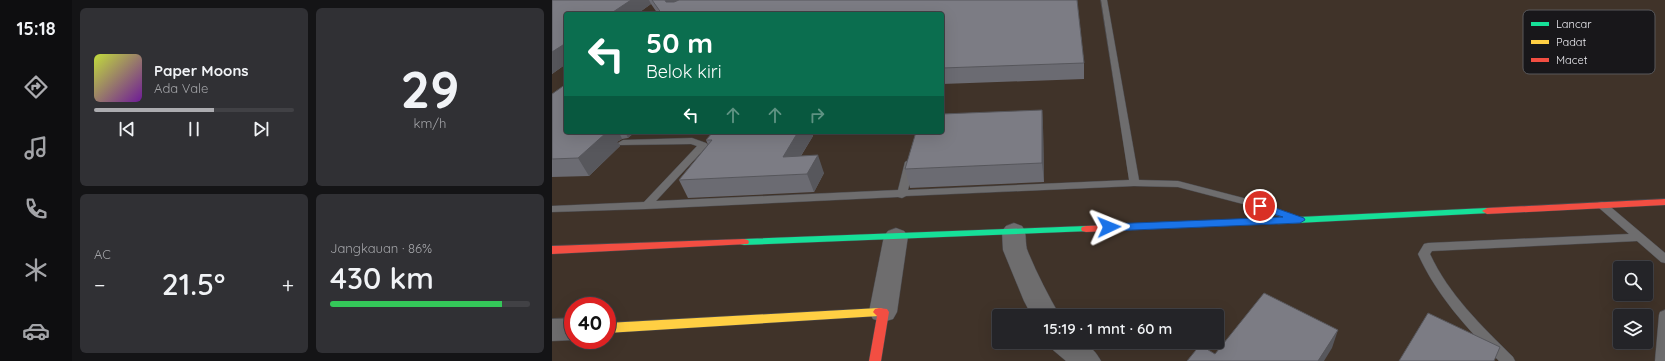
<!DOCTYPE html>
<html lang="id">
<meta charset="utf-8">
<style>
:root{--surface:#242428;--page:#303034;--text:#f1f3f6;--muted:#a3a4a8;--line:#414145;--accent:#acacb0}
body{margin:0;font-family:Quicksand,sans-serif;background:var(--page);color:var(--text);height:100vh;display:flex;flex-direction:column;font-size:15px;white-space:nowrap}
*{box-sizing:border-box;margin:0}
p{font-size:13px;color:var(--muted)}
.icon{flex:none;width:22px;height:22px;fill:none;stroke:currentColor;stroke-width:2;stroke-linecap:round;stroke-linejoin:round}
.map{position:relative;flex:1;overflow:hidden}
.sheet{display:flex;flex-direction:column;gap:8px;padding:8px;background:#141416;width:480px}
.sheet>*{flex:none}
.top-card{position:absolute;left:12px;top:12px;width:380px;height:122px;border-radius:4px;box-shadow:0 4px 16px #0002,0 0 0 1px var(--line);background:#0b6e4f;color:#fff;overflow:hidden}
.tools{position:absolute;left:1061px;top:261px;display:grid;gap:8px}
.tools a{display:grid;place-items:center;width:40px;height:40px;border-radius:4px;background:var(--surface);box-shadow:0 4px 16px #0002,0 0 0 1px var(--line);font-size:20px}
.speed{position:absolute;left:12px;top:297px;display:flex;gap:8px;font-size:20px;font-weight:700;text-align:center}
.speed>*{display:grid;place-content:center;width:52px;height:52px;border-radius:50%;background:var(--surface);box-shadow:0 4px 16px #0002,0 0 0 1px var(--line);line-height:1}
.speed .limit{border:6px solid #d22;background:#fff;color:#111}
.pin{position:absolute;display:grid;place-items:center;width:34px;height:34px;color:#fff;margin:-17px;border:2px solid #fff;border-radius:50%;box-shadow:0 1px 4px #0007}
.me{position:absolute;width:44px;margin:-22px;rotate:88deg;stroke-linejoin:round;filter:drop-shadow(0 0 3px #0008)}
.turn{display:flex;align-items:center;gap:14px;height:84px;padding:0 16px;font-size:18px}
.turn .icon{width:52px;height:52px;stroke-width:2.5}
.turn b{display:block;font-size:28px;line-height:34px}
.lanes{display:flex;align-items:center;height:38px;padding:0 16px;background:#0003;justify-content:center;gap:20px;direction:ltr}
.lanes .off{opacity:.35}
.big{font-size:30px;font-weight:600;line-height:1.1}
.sheet .widget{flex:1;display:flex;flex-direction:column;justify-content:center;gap:6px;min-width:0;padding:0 14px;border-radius:6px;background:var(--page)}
.sheet .dial{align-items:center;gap:0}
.dial b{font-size:52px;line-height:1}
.song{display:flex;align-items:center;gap:12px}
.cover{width:48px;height:48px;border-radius:6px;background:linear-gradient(135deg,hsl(70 70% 55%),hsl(280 70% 35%))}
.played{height:4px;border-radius:2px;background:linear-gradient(90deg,var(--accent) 60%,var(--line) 60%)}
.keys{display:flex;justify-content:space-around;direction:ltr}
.heat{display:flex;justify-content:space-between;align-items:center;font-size:22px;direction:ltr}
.charge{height:6px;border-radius:3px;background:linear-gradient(90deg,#34c759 86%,var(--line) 0)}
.sheet .tiles{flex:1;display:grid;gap:8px;grid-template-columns:repeat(2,1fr)}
.trip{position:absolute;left:440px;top:309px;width:232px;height:40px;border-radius:4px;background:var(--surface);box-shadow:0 4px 16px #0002,0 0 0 1px var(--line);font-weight:600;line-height:40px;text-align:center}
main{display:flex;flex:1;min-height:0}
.tabs{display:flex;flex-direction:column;width:72px;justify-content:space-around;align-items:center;background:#0e0e10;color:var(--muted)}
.tabs .icon{width:28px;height:28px}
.tabs .on{color:var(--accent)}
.tabs b{font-size:18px;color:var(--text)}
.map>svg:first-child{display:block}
</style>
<main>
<nav class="tabs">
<b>15:18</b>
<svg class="icon on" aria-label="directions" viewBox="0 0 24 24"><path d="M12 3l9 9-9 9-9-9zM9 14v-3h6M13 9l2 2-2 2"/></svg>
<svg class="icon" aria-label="music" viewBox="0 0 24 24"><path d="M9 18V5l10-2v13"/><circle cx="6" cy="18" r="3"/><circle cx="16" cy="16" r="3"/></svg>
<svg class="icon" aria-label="phone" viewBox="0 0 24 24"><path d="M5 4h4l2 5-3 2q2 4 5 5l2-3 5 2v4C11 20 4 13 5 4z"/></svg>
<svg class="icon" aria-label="climate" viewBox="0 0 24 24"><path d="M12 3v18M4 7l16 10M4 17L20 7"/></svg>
<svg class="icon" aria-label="car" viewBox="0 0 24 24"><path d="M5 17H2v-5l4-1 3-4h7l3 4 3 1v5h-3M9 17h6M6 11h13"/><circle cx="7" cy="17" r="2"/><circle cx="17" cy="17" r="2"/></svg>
</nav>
<section class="sheet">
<div class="tiles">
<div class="widget">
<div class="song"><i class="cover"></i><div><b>Paper Moons</b><p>Ada Vale</p></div></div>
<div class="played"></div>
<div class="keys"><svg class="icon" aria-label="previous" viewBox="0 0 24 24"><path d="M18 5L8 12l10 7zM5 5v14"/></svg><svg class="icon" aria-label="pause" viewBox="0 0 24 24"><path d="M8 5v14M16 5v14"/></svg><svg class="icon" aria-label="next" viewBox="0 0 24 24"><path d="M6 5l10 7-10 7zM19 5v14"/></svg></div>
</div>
<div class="widget dial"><b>29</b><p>km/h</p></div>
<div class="widget"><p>AC</p>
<div class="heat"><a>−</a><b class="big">21.5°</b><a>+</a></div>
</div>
<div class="widget"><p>Jangkauan · 86%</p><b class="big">430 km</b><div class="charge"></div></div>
</div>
</section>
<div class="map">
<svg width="1113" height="361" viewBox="0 0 1113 361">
<rect width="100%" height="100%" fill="#303035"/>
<!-- industrial -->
<path fill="#403329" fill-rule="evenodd" d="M0 0H1113V361H0ZM14 14H390V132H14ZM1068 268H1094V294H1068ZM21 306H55V340H21ZM447 316H665V342H447ZM1068 316H1094V342H1068Z"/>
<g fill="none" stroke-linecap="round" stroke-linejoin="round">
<!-- lane casing -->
<g stroke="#4b4b4f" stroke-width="1">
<path id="lane" d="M549 0H555L587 180 626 181 699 200 743 215 744 217 743 219H735L691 204 626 187 582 186 354 196 350 198 346 197 94 209 0 212V206L92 202 145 146 139 144 68 145 66 143 71 140 140 138 154 143 156 145 104 201 346 190 353 162 358 159 363 162 356 190 577 180Z
M1050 202 1054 203 1113 253V263L1109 262 1085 241 880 251 878 254C897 295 929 325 961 357L963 361H947C915 328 885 296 866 254L872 244 876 243 1077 234 1046 207 1045 205 1046 203Z
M1113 310V361H1103L1107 315 1108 312Z"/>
</g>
<!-- street casing -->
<g stroke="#4b4b4f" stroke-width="1">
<path id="street" d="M462 223 470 226C476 234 472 243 476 252 485 274 496 295 508 316H480L472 301 451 250 450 231 454 226Z
M344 228 352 231 356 236 345 312 341 319 331 322 321 319 317 312 332 236 336 231Z
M21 318V340L0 341V319Z
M497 342C520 342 536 337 549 361H514L501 350Z"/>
</g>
<!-- fast casing -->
<g stroke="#4b4b4f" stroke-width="1">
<path id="fast" d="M935 208 938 209 940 211 938 213 726 224 721 221 726 218Z
M534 226 538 227 539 229 538 231 192 245 188 244 187 242 188 240 192 239Z"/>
</g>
<!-- slow casing -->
<g stroke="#4b4b4f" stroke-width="1">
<path id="slow" d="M327 308 331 309 333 312 331 315 327 316 55 333V323Z"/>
</g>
<!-- jam casing -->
<g stroke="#4b4b4f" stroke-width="1">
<path id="jam" d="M1113 199V205L935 214 930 211 935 208Z
M726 218 729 219 731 221 729 223 534 232 530 231 529 229 530 227 534 226Z
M192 239 196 240 197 242 196 244 0 254V246Z
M327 308 335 309 337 312 329 361H317L325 316 321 312 323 309Z"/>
</g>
<!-- lane -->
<use href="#lane" fill="#6e6d6e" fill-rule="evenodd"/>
<!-- street -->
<use href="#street" fill="#6e6d6e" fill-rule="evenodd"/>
<!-- fast -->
<use href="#fast" fill="#16e098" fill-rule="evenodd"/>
<!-- slow -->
<use href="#slow" fill="#ffcf43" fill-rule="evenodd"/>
<!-- jam -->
<use href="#jam" fill="#f24e42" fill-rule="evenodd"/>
</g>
<!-- wall -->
<path fill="#6b6b72" d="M0 0H525L532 63V79L390 84V14H106L99 4 85 14H14V64L0 74Z
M0 94 14 132H83L76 138 70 139 65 142 68 146 37 176 0 177Z
M490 110 491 127 492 182 358 188 353 169Z
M161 132H259L261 136 249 156 272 173 262 192 136 198 127 180 156 145 154 140Z"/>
<!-- shaded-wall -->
<path fill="#57575c" d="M79 0H97L99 4 85 14H58Z
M113 0H142L119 14Z
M14 43V64L0 74V52Z
M490 110 491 127 492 182 490 163Z
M55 132H67L70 139 65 142 68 146 37 176 26 158Z
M73 132H83L76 138Z
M246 132H259L261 136 237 175 231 157Z
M266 155 272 173 262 192 255 174Z
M786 330 780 348 772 361H766Z"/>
<!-- building -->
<path fill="#7c7c84" stroke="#57575c" d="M0 0H79L58 14H14V43L0 52Z
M100 0H113L114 2H122L127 0H525L532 63 390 68V14H110Z
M14 84V132H55L26 158 0 159V94Z
M490 110V163L353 169 364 132H390V114Z
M161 132H246L231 157 266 155 255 174 127 180 160 140H154Z
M712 293 786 330 766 361H635L648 345 663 354Z
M876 313 948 347 942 361H847Z"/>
<!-- route -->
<path fill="#1a73e8" stroke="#114b97" d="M705 204H712L752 218 753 220 748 223 557 231 552 227 557 224 731 217 705 209 704 206Z"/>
<!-- legend -->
<rect x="971" y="10" width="132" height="64" rx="6" fill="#18171a" stroke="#58585b" stroke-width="1"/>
<rect x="979" y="22" width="18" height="4" fill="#16e098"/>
<rect x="979" y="40" width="18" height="4" fill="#ffcf43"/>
<rect x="979" y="58" width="18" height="4" fill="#f24e42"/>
<g font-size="11" fill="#eeeef3">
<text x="1004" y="28">Lancar</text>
<text x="1004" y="46">Padat</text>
<text x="1004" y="64">Macet</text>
</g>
</svg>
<div class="tools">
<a><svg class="icon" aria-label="search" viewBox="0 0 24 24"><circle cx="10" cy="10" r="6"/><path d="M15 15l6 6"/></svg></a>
<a><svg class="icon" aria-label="layers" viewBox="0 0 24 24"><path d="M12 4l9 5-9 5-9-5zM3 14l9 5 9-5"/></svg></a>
</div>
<div class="speed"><div class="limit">40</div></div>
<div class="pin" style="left:708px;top:206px;background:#d93025"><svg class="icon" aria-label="arrive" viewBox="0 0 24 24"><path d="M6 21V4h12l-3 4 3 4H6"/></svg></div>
<svg class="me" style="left:557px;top:227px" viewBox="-20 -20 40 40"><path d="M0-17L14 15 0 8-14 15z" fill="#1a73e8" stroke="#fff" stroke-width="4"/></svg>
<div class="trip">15:19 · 1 mnt · 60 m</div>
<div class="top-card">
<div class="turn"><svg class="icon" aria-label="left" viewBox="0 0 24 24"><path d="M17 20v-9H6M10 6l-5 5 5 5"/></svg><div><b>50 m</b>Belok kiri</div></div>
<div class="lanes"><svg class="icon" aria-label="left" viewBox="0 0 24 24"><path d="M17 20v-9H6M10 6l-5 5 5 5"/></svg><svg class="icon off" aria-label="ahead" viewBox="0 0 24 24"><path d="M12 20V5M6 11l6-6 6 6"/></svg><svg class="icon off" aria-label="ahead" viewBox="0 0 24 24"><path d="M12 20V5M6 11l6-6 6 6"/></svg><svg class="icon off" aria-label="right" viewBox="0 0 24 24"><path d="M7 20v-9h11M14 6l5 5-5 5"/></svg></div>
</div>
</div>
</main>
